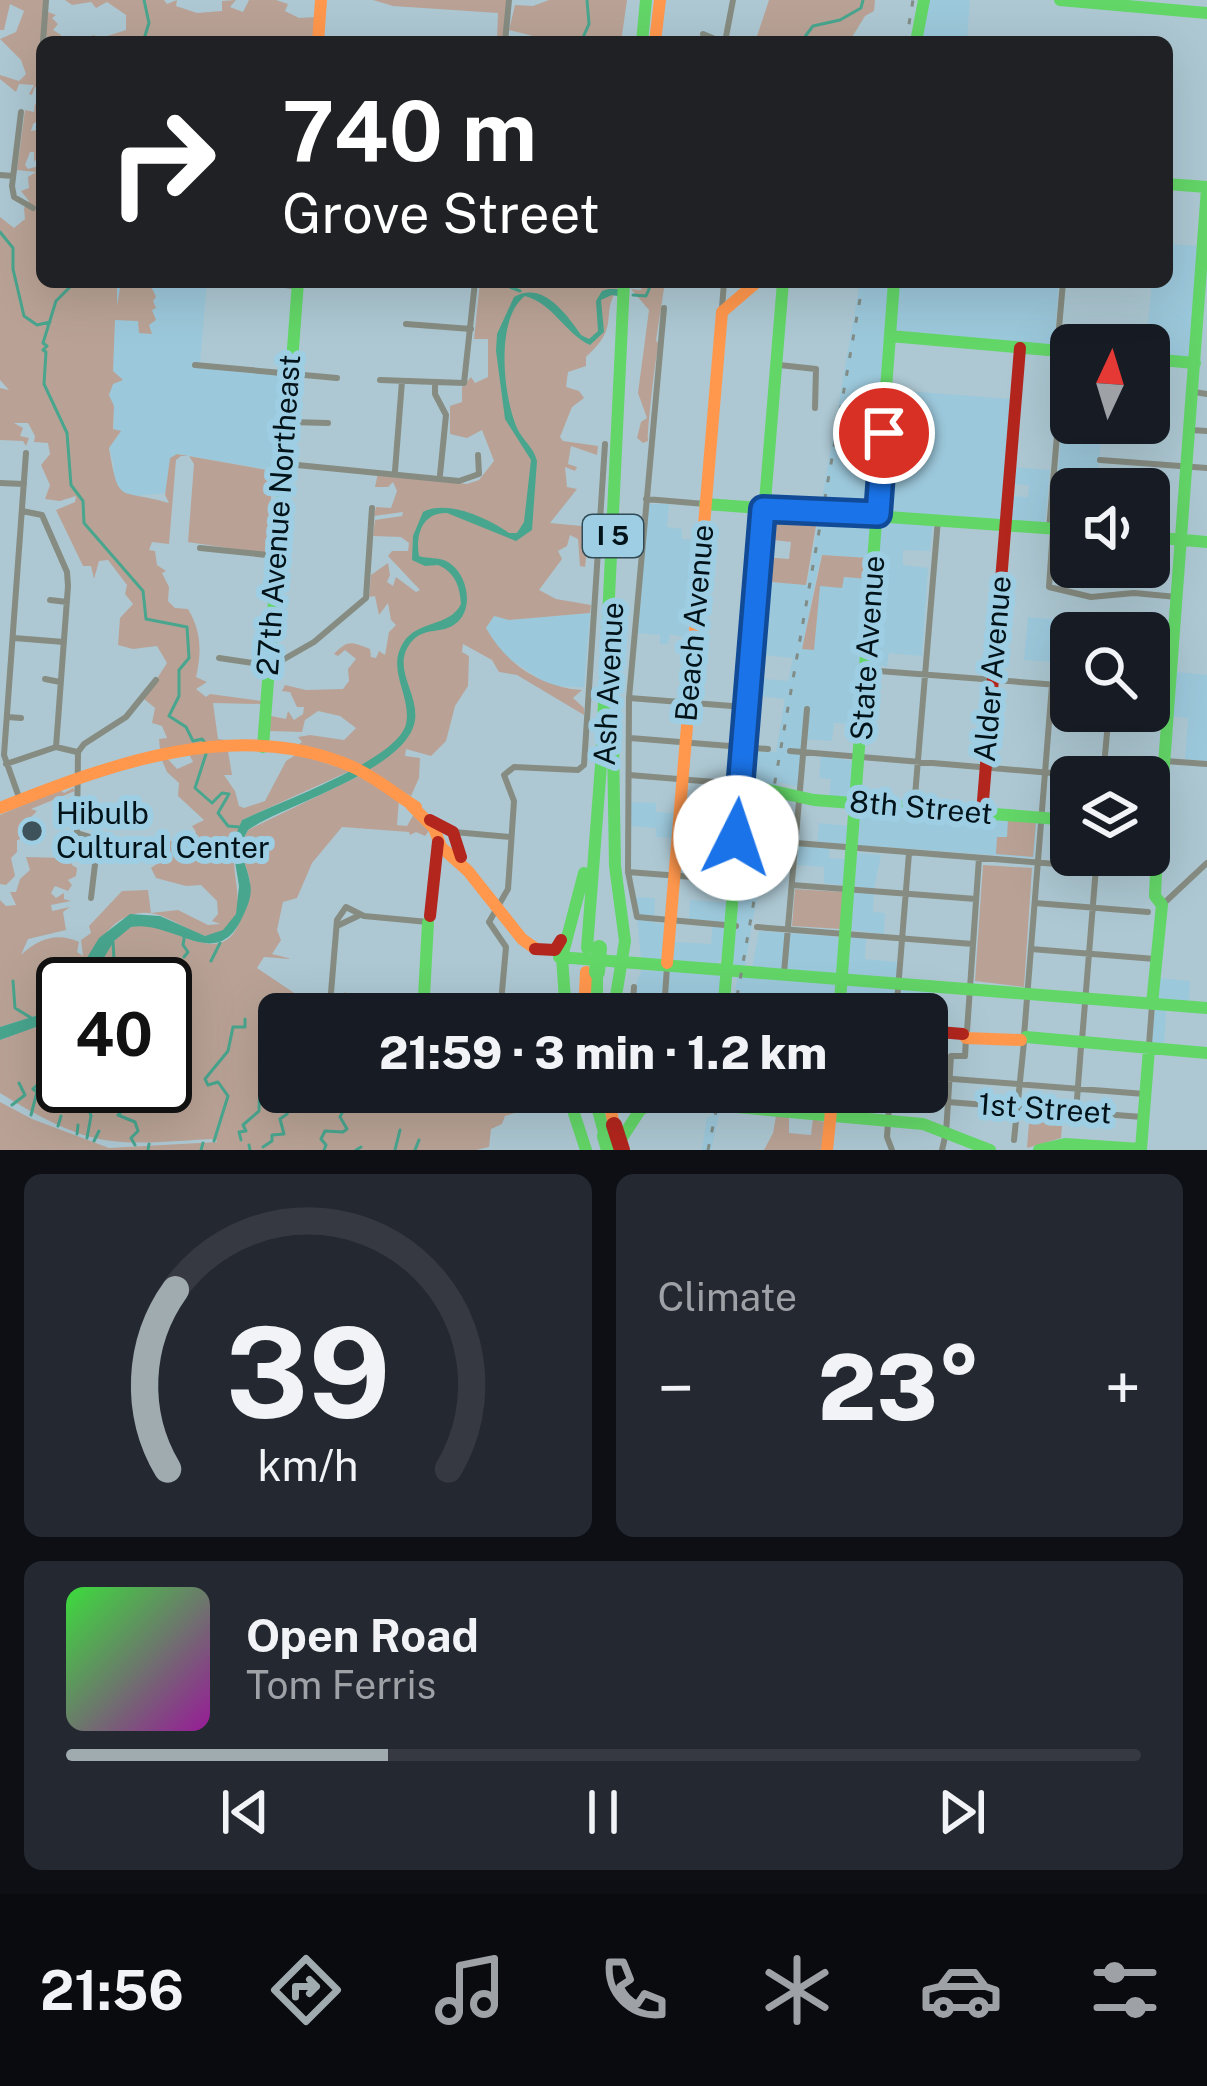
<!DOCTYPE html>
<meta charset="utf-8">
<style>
:root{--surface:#171b24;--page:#242831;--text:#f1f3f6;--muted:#9ea1a6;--line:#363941;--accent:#a0abb0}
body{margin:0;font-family:"Public Sans",sans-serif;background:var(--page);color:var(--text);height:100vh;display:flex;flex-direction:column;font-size:45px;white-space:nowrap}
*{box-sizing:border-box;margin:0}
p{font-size:39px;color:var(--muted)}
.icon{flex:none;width:66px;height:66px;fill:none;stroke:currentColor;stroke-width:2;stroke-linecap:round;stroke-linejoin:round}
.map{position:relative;height:1150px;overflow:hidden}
.side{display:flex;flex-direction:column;gap:24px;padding:24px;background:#0d0f14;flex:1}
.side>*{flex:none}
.banner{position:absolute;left:36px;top:36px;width:1137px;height:252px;border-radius:18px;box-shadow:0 12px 48px #0002;background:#202124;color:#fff;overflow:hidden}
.needle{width:78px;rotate:4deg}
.buttons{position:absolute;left:1050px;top:324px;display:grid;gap:24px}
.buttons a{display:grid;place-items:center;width:120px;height:120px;border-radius:18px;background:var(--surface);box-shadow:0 12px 48px #0002;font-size:60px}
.speed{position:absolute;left:36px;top:957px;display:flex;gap:24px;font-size:60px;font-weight:700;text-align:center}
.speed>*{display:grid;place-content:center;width:156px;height:156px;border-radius:50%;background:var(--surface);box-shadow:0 12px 48px #0002;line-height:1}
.speed .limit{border:6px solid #111;border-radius:18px;background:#fff;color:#111}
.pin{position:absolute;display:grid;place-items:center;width:102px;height:102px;color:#fff;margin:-51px;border:6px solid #fff;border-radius:50%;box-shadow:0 3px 12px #0007}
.me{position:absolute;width:132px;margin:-66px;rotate:4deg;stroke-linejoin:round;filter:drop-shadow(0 0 9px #0008)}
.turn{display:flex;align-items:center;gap:42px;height:252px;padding:0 48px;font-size:54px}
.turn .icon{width:156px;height:156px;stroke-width:2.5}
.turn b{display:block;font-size:84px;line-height:102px}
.big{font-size:90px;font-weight:800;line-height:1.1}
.side .widget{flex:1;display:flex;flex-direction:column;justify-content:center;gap:18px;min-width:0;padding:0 42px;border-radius:18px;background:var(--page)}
.side .dial{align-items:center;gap:0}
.dial svg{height:312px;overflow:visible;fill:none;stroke:var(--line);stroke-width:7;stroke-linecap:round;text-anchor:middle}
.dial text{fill:var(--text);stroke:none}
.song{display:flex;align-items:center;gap:36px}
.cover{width:144px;height:144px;border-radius:18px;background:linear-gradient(135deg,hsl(120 70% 55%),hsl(300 70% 35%))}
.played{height:12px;border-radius:6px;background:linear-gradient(90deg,var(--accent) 30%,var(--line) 30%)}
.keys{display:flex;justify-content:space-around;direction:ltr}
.heat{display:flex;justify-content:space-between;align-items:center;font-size:66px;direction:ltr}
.side .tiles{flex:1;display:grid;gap:24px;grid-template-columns:1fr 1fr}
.widget:last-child{grid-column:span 2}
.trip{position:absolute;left:258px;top:993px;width:690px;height:120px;border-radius:18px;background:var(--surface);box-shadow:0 12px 48px #0002;font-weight:800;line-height:120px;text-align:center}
.menu{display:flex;height:192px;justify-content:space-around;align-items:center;background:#090b0e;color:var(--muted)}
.menu .icon{width:84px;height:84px}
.menu .selected{color:var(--accent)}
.menu b{font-size:54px;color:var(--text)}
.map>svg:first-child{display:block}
</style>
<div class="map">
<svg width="1207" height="1150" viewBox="0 0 1207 1150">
<rect width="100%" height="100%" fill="#adc8d3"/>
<!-- built -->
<path fill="#9cc8db" d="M928 0H970L967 40 986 42H921Z
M1167 244 1200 246 1192 358 1149 354 1146 345 1152 282H1167Z
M117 282H207L200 364 285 373 276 471 178 454 167 493 121 497 112 478 114 465 109 447 119 435 114 430 113 406 109 396Z
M860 282H889L870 509 830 507 825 514 870 517 869 558 821 555 802 648 814 649 819 586 843 577 868 579 855 743H850L849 724 834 723 832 741 803 739 799 787 777 782 743 977 835 984 833 1014H731L739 967 731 962 744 789 766 791 768 783 744 780 747 749 776 752 785 699 751 695 752 678 788 681 793 658 754 654 760 581 807 585Z
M898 282H1059L1054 347 896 334Z
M892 390 1012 399 1003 515 998 520 887 512 883 506Z
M1063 408 1071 409V423H1102L1097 489H1071V526L1054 525Z
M1014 467 1050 470 1045 523 1010 522 1009 496 1028 497 1029 485 1012 484Z
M648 504H669L667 527 682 529V539L696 540 688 638 670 634 668 644H660V635L636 633Z
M881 518 933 522 930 551 903 550V565L928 568 922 656 889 653 887 667 872 664Z
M590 613 584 687 550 686 500 652 486 628 494 616 509 620Z
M1028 617 1150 627V643L1171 644 1166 689 1149 688V633H1071V663L1024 660Z
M1176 672 1207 675V761L1185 759 1188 718 1172 716Z
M821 756 853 761 850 798 829 797 831 779 819 778Z
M630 802 656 803V812L674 813 672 838 656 837V828L630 826Z
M860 807 1037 821 1034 858 857 845Z
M819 823 850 826 845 844 830 843 829 858 855 860 858 853 881 855 874 889 824 883V867L797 865 798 845 817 846Z
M853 893H874L873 912 885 913 884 934 849 930Z
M635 897 655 898 654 923 666 924 663 961 641 958Z
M690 900 727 903 723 955 717 965 672 961 674 942 711 944 713 921 689 919Z
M759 931 840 937 838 974 752 967Z
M851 937 866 938 865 959 898 962 897 978 847 975Z
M642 970 716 975 721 977 718 1012 634 1014 637 981Z
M1157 978 1190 981 1189 1001 1167 1000 1164 1045 1152 1042Z
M846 984 931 990 930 1008 910 1007 909 1014H843Z
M718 1092H827L826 1110 722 1102 711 1150H702L707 1117H711Z"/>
<!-- green -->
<path fill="#b9a295" d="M0 0H46L48 12 56 15 52 18 58 24 53 30 61 35 60 41 78 42H47V35L42 42V87H35L32 95 29 94 34 85 19 84 16 92 0 79V75L19 81 26 74 21 60 0 39 16 32 24 11 10 4 4 30H0Z
M65 0H164L167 4 177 0 176 6 197 13 222 11V1L236 0 230 7 243 12 249 0H276L288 4 285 11 299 18 316 17 314 42H82L93 35 101 38 126 30V15L107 2 96 8 91 2 72 5Z
M373 0H507L503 42H497L498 13 393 6Z
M549 0H627L621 42H534L533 36 509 30 515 5 533 6Z
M769 0H875L874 11 865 16 849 42H755Z
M35 103 42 118 33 124 31 131 42 129V157L38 156 34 162V152H30L25 165 28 169 42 165V282H117V306L121 282H149L156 297 153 301 156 308 152 310 156 320 149 325 152 334 139 333 138 321 115 320 113 371 123 380 113 384 109 395 114 406 113 429 121 431 109 448C119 506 118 488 169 503L165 495 170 458 177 454 273 471 267 554 188 542 194 464 189 456H181L176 460 169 544 152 542 149 550 155 551 157 565 166 571 162 573 169 587 168 601 175 608 188 609C201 630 202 652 196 677L207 682 196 689 206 697 210 694 262 701 261 704 213 703 218 739 235 741 160 749 159 739 167 738 162 726 152 723 155 708 144 699 167 663 157 646 133 649 118 645 120 618 133 604 125 594 127 585 108 560 99 561 94 579 91 566H83L56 510 75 502 76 496 60 501 45 499 50 485 41 465 50 454 48 443 34 442 35 436 28 423H14L23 428 20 436 29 438 26 446 23 441 0 440V388L9 390 0 380V217L14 228 25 219 24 208 29 201 21 191 29 188 28 177 36 172 17 170 25 110 34 112Z
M480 282H615L618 288C599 316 622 325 586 357V366L568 372 566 387 579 391 584 398 572 407 560 437 563 441 598 446 597 455 571 446 568 464 577 467 575 471 565 467 567 487 577 489 550 523 592 527 586 535 594 539V552L587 551 585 567 580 566 578 539 570 535 567 546 558 551 562 559 539 590 556 599 591 605 590 613 509 620 494 616 486 628C506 664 541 687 582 690L573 698 584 708V715L517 675 499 672 492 660 463 644 462 652 469 656 468 686 455 706 446 741 431 756 406 749 405 756 420 758 419 778 411 796 348 760 296 746 302 742 298 737 310 735 344 740 356 728 340 716 318 711 305 720 302 732 269 731 271 716 286 719 288 711 294 720 303 714 304 707H297L290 692 282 691 285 685 306 690 343 689 349 681 348 669 356 659 345 650 338 656 334 654C348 639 352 642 370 649L371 657 376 658 379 651 385 655 389 632 396 625 391 620 388 603 379 615 375 596 369 597 371 575 388 563 390 575 387 582 393 586 396 577 416 592 420 590 388 556 392 551H408L409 543 401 537 373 536 375 520 402 516 403 512 374 516 376 507 391 508 397 491 393 482 388 487H375L378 473 467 484 479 480 494 461 482 430 467 438 450 434V406L462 402V387L471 377 475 383 488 377V339H474Z
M643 282H665L656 340 659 345C656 350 647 432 648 441L643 443 637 438 641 422 647 418 638 393 649 310 631 289 641 290Z
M766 514H818L806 585 760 581 762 557 789 559 791 542 764 539Z
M822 555 869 558 868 579 844 577 842 588 820 586 814 650 802 649Z
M228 751 232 775H224L235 791 239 806 244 808 265 801 286 761 297 754 350 771 242 820C239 832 234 846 234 858 233 884 254 931 205 936 190 931 177 922 162 916 114 899 93 953 71 984H63L58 1000 35 1016 0 1027V900L6 906 16 905 10 892H16L20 879 30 870 26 857 63 858 71 854 72 865 77 868 76 876 68 880 72 885 68 891 55 886 51 893 56 898 64 893V899L71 901 51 905 52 911 70 907 63 912 66 930 28 939 21 955C38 939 57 932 79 942L77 952 83 956 81 940 91 933 89 926 122 891 148 890 151 913 178 910 208 925 220 924 212 921 218 914 217 901 201 885 186 886 156 878 151 868 164 859 161 853 170 847 163 842 191 839 196 832 192 826 204 820 178 796 179 783 167 772 161 758 166 757 177 769 193 762 189 754Z
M359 776 399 800 397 825 407 826 414 814 429 831 425 836 416 832 410 835 409 832 342 827 312 863 297 898 283 902 277 930 281 940 272 954 292 959 264 957 257 968 321 1011 326 996 335 997 346 992 345 1007 354 1014H279V1092H563L567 1103 551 1102 505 1116 502 1124 491 1129 489 1147 476 1150H0V1102L32 1119 109 1148 217 1142 216 1139C182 1140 145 1145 112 1141 73 1137 33 1113 0 1093V1040L63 1016V1086H165V984H88C100 965 111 934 134 926 170 915 221 977 241 918 244 908 251 892 250 882 248 869 241 858 240 845L248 830Z
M73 788 75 791 31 809 37 811 19 829 21 839 17 840V852L11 858 15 876 6 885 0 884V896V815L59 789 64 793Z
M1008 820 1036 822 1033 857 996 854 997 837H1007Z
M983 865 1032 868 1024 987 975 981Z
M795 889 843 892 841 929 792 926Z
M1030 1110 1063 1112 1061 1138 1027 1148Z
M776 1116 789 1117V1133L811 1135 813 1119 824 1122 822 1150H764L773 1133Z"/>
<!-- water -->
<path fill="#48a58e" d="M608 289H621L629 298 612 295 601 300 604 332 590 345C565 334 554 304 525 296 495 318 503 396 517 428 523 441 533 446 537 461L532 530 516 541 447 513C423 512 415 534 419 556 428 559 438 557 446 561 467 571 476 609 455 624 442 634 426 627 413 640 389 666 419 692 415 720 408 770 285 804 248 830L240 845C242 859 248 870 250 883 253 895 247 908 241 920 215 972 174 920 131 927L114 941 88 984H71L99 938 130 914 160 916 205 936 223 930 236 914 239 886 232 844 242 820C275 804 398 760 406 724 412 696 386 670 403 643 418 619 449 628 461 604 460 587 455 572 438 565L425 566 412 560 413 536 423 512C446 499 488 518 509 533H517L524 522 531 460 505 419 496 351 497 334 514 297C542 281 565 312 581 335L589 339 598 331 596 301 602 291Z
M63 994V1016L58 1019 0 1040V1027L35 1016Z"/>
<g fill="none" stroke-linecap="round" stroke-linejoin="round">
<!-- stream -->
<path stroke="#48a58e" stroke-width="3" d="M143 42 149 23 144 0
M581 42 589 24 587 0
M801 42 813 26 840 20 861 8 863 0
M0 232 13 248V269L24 316 37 325 50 322
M75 282 56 301 43 343 47 346 43 350 46 352 44 384 67 433 71 485 83 501 84 523 143 591 146 619 187 627 189 658 179 670V696L169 716 186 727 193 741 202 739 207 745
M509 282 510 287 520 291
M633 295 646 296 652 282
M206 754 195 788 212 803 222 793 229 794 218 813 228 826 239 827
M113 942 114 960 125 965
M184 957 188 952 183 945 185 933
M211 961 220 943
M13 981 15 1008 33 1019
M165 1056 171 1055
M165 1059H173V1070L180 1074 178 1082 165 1081
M120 1086 126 1094 121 1098 126 1107 118 1115 135 1122 138 1131 131 1138 135 1145
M12 1105 25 1095 19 1083
M129 1107 136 1104 153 1111 158 1101 171 1095 165 1086
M31 1115 37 1092 33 1089 40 1082 49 1081
M58 1126 61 1116
M77 1134 78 1125
M87 1138 91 1116 86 1099 93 1096V1088
M241 1140 239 1132 246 1131 243 1125 259 1111 260 1081 266 1079 267 1063 263 1062 270 1054 271 1032
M94 1141 99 1131
M214 1141 228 1096 218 1082 208 1085 205 1079 228 1051 233 1027H245V1019
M249 1145 250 1150
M263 1147 272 1141V1135L284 1134 280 1119 287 1114 293 1099 299 1097 297 1092
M148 1150 149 1144
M201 1150 203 1143
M324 1150 326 1145 321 1139 325 1131 343 1132 347 1129 340 1117 347 1103 343 1092
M356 1150 361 1147
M395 1150 400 1130
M415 1150 419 1140"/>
<!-- street -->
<path stroke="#868c81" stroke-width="6" d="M703 34 722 42
M43 42 46 0
M343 42 344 39
M505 42 509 0
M725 42 733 0
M41 75 42 58
M21 112 12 186 14 197 33 208
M0 175 13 176
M252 282 296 286
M664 308 629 698 628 872 637 917 736 926
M722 308 724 282
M406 324 471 329
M1057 351 1063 282
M195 365 337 378
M779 365 816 369 815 408
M380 380 464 383 475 282
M435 382V394L446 415 440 475
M1194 392 1207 394
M290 422 328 423
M1191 430 1207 431
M1100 460 1207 468
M287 464 459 481 479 474 478 455
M395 471 402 381
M0 483 24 484
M646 499 705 504
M22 511 42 515 67 572 68 586 56 747
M1049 529 1064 353
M1053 529 1049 587 1091 597 1134 593 1177 597
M200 548 277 556
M50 600 67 602
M14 638 64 642
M219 658 272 666 314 642 366 598 372 508
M866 670 1071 686
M45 679 60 682
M1149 693 1169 694
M629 698 745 707
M7 717 21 718
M630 738 768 749
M790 751 1099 777
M78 752 77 833 127 848
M78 752 84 744 126 717 156 680
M1165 761 1207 764
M6 764 56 747 77 752
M629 775 739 784
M1103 777 1109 711
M20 800 4 755 26 453
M914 808 938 519
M454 832 511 837
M796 843 1156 872
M628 872 732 880
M792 885 976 899
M91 898 98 839
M1035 903 1148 912
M1162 905 1207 863
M337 926 360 915
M757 927 973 944
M1031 949 1155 959
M784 973 807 709
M330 1005 337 920 346 907 364 916 428 922
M633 1009 705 1014
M664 1010 667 967
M500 1014 506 947 489 922 508 889 514 801 504 775 514 767 578 770 584 765 605 444
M632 1014 634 987
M896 1014 909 853
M967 1031 979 858
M1024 1036 1052 685
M1082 1040 1097 855
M1149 1045 1152 1005
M927 1077 1145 1094
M634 1092 637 1099 658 1100V1092
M890 1092 887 1137 892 1150
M948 1102 1142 1117
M1076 1112 1081 1047
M1014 1140 1024 1042
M942 1150 946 1133 951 1056H965L966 1038"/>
<!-- fast -->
<path stroke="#63d668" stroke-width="12" d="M1060 0 1207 13
M642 42 646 0
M916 42 924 0
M1167 184 1207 187
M890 336 1071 352
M1149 359 1195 363
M705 504 1071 530
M1149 537 1207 542
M613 742 615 866 625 941 613 1014
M263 747 298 282
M740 784 814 800 1071 820
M587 948 601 765 624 282
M559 957 1207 1008
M597 972V1014
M1152 1004 1162 905 1155 896 1156 872 1207 189
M423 1014 428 923
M566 1014 562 957 584 873
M723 1014 783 282
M839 1014 894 282
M1026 1037 1207 1053
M567 1092 586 1150
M593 1092 605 1136
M618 1144 640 1110 658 1100 923 1124 990 1150
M1039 1150 1065 1144 1141 1149 1149 1049"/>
<!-- slow -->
<path stroke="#ff974d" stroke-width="12" d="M318 42 321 0
M655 42 660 0
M411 805 434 828 441 847 468 871 522 939 536 949
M0 808C108 765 238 716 353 767 375 777 395 794 416 807
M667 963 722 312 757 282
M584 1014 586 972
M963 1034 966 1038 1021 1040
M607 1092 614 1125
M827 1150 833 1092"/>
<!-- jam -->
<path stroke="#b3261e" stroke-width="12" d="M982 813 1020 348
M430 820 453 832 461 857
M430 916 438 842
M535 949 555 950 561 940
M927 1031 963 1034"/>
<!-- rail -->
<path stroke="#818c86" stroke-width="3" stroke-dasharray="6 12" stroke-linecap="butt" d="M906 42 913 0
M734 1014 863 282
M708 1150 720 1092"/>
<!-- fast-bridge -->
<path stroke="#63d668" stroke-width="16" d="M597 972 599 948
M605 1136 609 1150"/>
<!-- jam-bridge -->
<path stroke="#b3261e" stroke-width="16" d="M614 1125 622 1150"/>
</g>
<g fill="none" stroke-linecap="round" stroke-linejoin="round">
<!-- route casing -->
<g stroke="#114b97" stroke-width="30">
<path id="route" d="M736 838 763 509 878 514 884 433"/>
</g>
<!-- route -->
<use href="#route" stroke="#1a73e8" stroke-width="21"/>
</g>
<!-- markers -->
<circle fill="#3d525a" stroke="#9dcee3" stroke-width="4.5" cx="32" cy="831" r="12"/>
<g text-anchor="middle" stroke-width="12" stroke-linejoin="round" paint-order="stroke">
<!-- shield labels -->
<rect fill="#9dcee3" stroke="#304a56" stroke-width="3" x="583" y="515" width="60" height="42" rx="9"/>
<g font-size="27" font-weight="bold" fill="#011219">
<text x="613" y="545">I 5</text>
</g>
<!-- street labels -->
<g font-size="30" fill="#011219" stroke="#9dcee3">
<text transform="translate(279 515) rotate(-86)" y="10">27th Avenue Northeast</text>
<text transform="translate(695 623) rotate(-85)" y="10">Beach Avenue</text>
<text transform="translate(868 648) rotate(-86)" y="10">State Avenue</text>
<text transform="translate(993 669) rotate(-85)" y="10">Alder Avenue</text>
<text transform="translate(609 684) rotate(-87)" y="10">Ash Avenue</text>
<text transform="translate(921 808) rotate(5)" y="10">8th Street</text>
<text transform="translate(1045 1109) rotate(4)" y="10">1st Street</text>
</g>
<!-- poi labels -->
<g font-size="30" fill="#011219" stroke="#9dcee3" text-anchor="start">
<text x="56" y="824">Hibulb<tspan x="56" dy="34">Cultural Center</tspan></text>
</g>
</g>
</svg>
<div class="buttons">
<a><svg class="needle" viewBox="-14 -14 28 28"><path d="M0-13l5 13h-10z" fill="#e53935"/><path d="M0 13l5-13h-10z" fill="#9ea1a6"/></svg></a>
<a><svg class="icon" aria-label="sound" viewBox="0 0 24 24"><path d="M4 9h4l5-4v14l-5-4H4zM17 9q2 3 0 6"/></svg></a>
<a><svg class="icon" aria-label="search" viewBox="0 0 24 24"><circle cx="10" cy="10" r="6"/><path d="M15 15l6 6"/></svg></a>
<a><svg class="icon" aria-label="layers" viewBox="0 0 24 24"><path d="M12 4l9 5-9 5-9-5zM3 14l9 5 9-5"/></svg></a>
</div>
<div class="speed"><div class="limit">40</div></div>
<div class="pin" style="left:884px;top:433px;background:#d93025"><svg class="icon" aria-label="arrive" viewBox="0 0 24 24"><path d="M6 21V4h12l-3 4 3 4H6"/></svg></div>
<svg class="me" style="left:736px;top:838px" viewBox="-20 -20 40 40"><circle r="19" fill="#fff"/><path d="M0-13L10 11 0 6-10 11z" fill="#1a73e8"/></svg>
<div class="trip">21:59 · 3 min · 1.2 km</div>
<div class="banner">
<div class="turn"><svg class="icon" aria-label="right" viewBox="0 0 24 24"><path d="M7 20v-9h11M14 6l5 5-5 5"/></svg><div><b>740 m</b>Grove Street</div></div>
</div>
</div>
<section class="side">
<div class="tiles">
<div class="widget dial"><svg viewBox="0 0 100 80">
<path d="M14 69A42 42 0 1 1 86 69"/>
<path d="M14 69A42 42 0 0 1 16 23" stroke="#a0abb0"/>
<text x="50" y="56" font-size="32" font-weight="700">39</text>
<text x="50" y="72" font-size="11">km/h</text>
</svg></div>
<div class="widget"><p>Climate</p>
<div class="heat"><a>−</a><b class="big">23°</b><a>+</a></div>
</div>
<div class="widget">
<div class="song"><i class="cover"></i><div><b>Open Road</b><p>Tom Ferris</p></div></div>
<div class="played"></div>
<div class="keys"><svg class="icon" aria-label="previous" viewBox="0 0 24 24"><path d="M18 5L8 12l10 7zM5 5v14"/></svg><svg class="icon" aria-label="pause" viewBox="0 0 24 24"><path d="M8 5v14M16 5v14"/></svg><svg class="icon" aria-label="next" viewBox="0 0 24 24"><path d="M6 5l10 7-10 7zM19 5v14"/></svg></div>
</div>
</div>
</section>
<nav class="menu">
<b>21:56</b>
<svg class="icon selected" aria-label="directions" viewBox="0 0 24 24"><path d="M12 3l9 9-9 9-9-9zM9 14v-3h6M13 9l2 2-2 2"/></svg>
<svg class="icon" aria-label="music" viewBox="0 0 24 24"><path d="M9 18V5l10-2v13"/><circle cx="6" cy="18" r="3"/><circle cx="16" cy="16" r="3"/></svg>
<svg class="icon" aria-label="phone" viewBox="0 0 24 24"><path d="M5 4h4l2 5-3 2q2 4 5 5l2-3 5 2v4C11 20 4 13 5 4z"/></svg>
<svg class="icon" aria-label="climate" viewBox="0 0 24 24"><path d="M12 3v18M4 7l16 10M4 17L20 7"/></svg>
<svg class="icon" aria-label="car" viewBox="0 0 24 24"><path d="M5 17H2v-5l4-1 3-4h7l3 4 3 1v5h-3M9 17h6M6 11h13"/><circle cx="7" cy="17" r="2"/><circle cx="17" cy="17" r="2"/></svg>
<svg class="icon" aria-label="filters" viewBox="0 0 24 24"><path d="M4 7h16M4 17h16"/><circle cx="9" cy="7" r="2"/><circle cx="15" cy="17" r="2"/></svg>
</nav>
